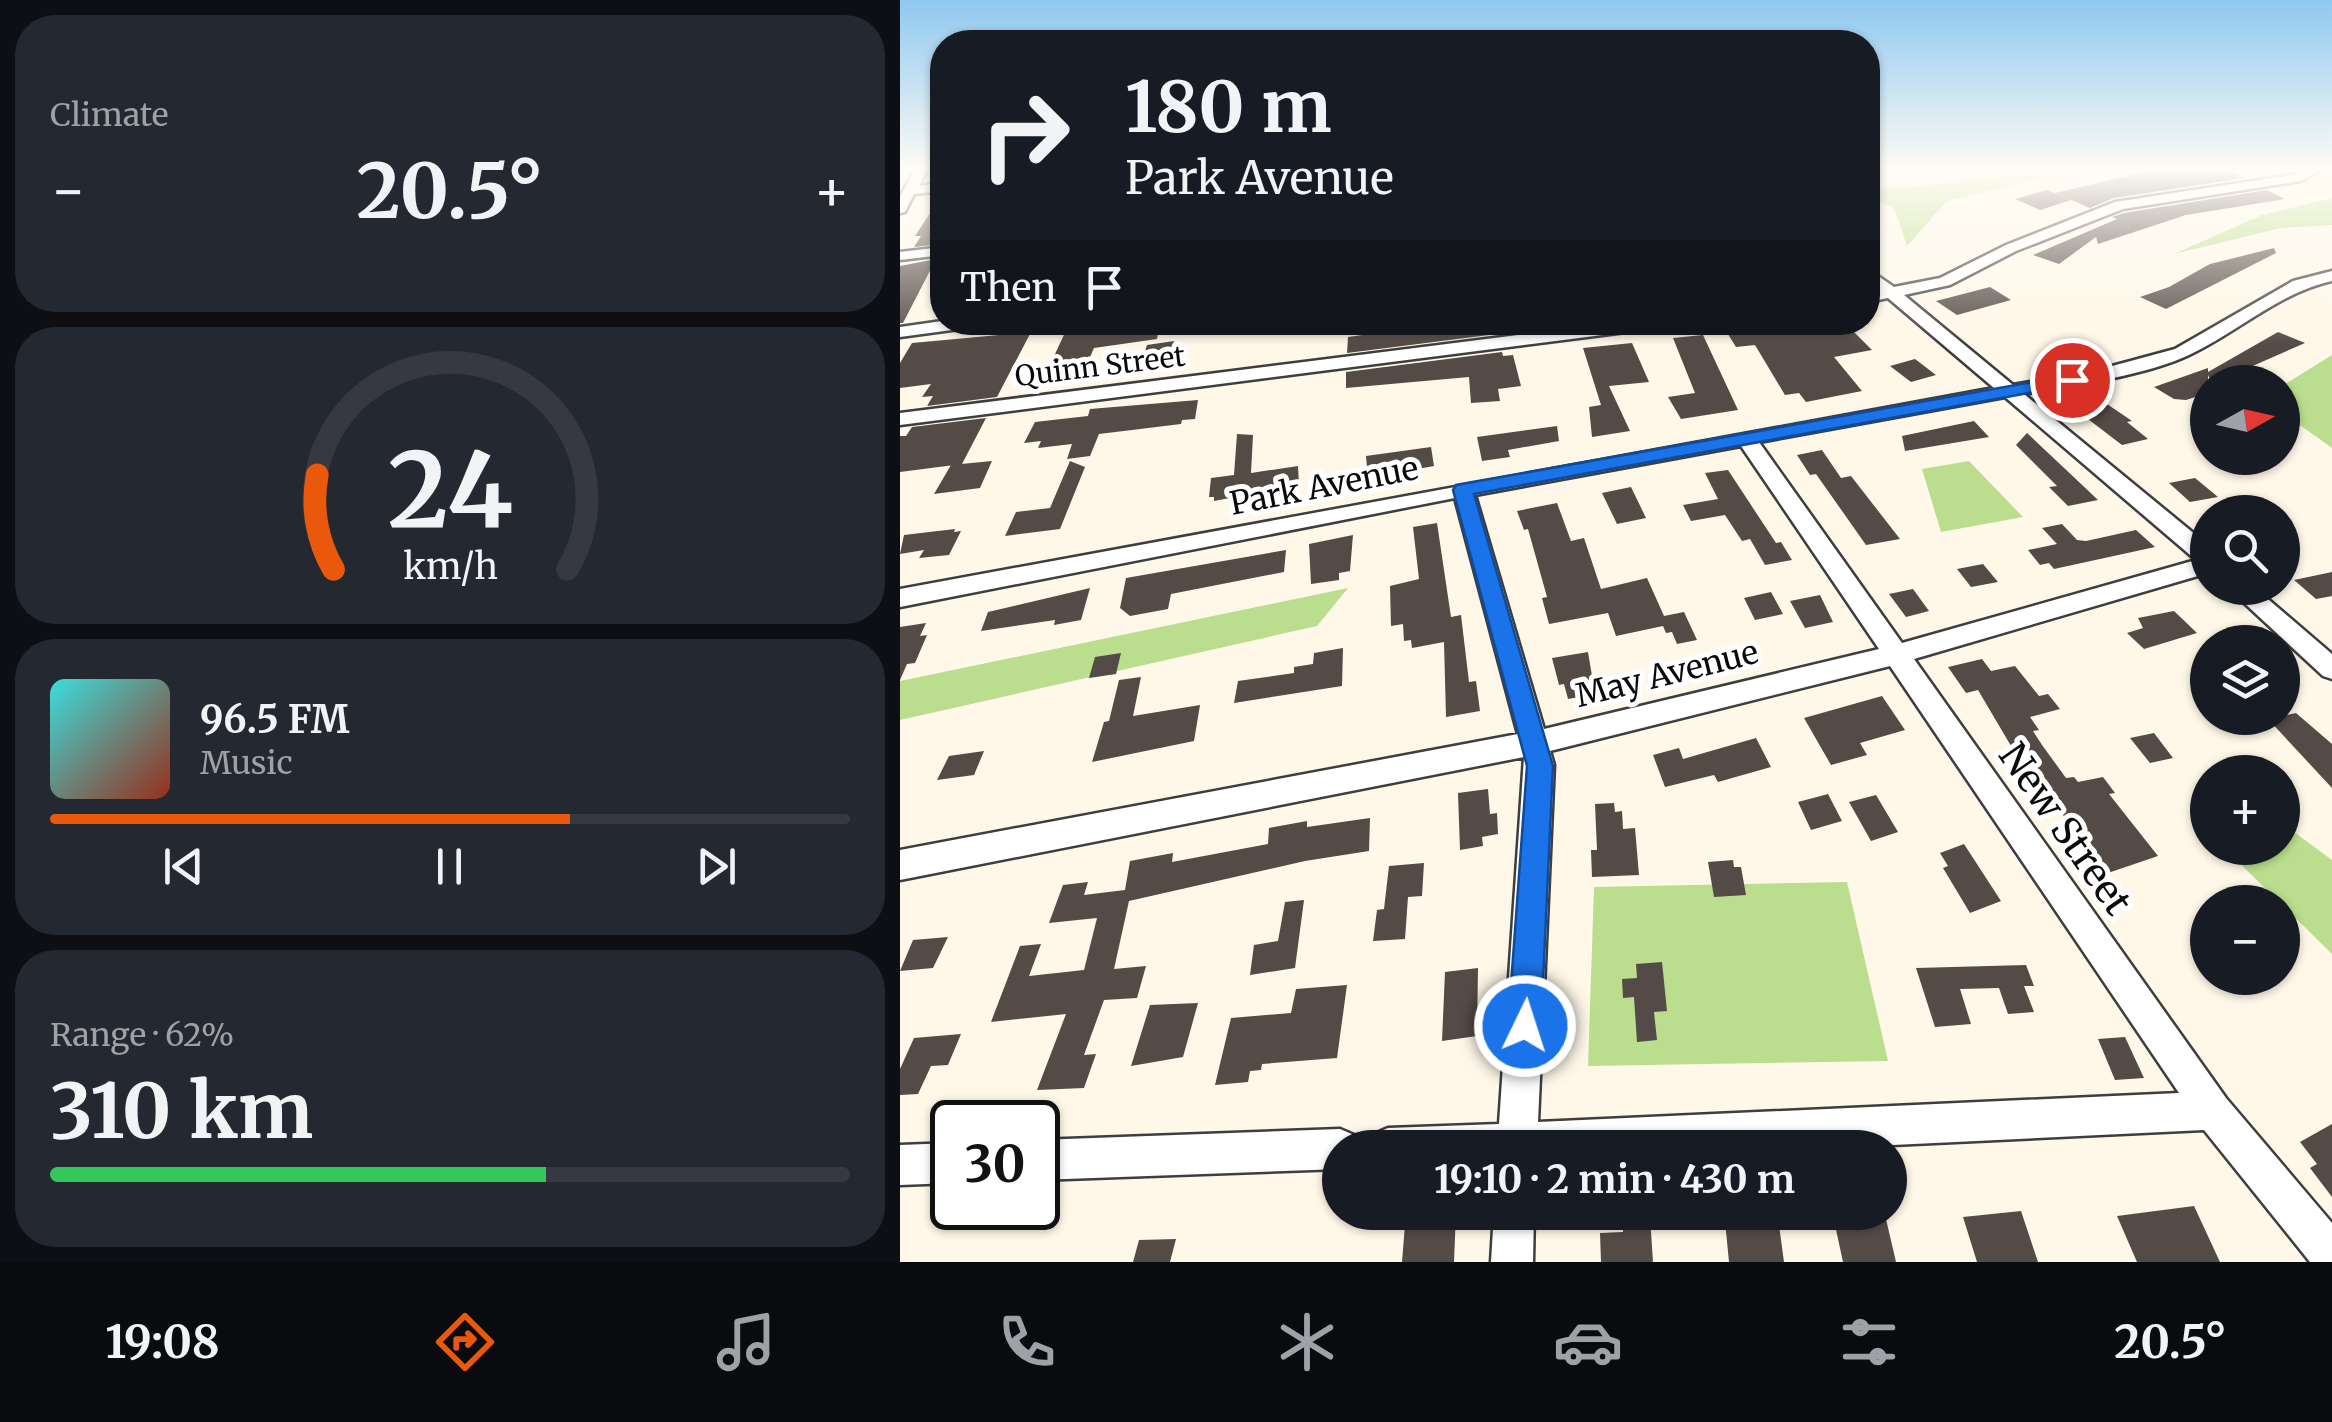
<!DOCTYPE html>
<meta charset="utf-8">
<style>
:root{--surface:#171b24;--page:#242831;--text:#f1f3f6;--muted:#9ea1a6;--line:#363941;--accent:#ea580c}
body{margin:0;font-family:Merriweather,serif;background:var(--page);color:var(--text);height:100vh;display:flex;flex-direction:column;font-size:38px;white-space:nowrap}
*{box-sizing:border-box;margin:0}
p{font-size:32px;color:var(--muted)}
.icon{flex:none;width:55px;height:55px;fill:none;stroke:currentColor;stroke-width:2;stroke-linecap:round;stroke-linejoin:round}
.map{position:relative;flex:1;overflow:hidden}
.side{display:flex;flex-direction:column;gap:15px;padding:15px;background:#0d0f14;width:900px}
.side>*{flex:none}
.top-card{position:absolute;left:30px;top:30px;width:950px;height:305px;border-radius:40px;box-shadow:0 2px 8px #0004;background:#171b24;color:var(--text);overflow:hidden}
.needle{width:65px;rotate:82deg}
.buttons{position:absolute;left:1290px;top:365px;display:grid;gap:20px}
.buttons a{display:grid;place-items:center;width:110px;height:110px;border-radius:50%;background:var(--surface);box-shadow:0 2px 8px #0004;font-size:50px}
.speed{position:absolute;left:30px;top:1100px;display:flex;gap:20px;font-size:50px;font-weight:700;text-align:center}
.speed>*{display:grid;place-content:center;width:130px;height:130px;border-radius:50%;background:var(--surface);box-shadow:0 2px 8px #0004;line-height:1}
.speed .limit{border:5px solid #111;border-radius:15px;background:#fff;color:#111}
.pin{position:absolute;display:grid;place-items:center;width:85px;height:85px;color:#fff;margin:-42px;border:5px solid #fff;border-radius:50%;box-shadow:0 2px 10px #0007}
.me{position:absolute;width:110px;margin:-55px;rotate:4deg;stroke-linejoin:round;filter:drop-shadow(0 0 8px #0008)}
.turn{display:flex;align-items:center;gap:35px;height:210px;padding:0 30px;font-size:45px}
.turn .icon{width:130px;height:130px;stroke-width:2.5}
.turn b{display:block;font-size:70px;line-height:85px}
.then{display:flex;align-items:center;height:95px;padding:0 30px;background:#0003;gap:20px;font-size:38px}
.big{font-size:75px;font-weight:700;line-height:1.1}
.side .tile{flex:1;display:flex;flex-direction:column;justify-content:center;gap:15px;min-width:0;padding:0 35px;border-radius:40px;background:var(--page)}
.side .dial{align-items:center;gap:0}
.dial svg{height:260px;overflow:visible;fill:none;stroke:var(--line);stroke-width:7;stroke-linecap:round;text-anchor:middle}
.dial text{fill:var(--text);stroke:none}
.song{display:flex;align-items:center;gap:30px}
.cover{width:120px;height:120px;border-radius:15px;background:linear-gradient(135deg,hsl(180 70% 55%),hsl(10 70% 35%))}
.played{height:10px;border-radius:5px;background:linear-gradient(90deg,var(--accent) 65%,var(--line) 65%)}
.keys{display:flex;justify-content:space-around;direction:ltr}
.heat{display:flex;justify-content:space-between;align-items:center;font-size:55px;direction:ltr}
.charge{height:15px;border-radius:8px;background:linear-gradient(90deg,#34c759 62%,var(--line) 0)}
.trip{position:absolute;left:422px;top:1130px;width:585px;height:100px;border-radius:50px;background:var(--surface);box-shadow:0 2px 8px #0004;font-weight:700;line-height:100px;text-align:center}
.dock{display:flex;height:160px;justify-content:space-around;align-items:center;background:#090b0e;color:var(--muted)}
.dock .icon{width:70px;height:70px}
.dock .current{color:var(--accent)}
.dock b{font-size:45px;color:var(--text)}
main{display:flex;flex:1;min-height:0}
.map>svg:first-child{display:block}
</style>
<main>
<section class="side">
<div class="tile"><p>Climate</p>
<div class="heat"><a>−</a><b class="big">20.5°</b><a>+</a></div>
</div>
<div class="tile dial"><svg viewBox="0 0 100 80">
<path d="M14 69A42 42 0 1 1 86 69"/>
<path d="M14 69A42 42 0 0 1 9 40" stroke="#ea580c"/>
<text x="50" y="56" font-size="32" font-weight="700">24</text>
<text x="50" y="72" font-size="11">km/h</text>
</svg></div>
<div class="tile">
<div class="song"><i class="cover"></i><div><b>96.5 FM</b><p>Music</p></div></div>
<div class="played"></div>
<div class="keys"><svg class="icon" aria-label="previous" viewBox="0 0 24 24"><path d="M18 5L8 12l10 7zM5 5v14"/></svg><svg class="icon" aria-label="pause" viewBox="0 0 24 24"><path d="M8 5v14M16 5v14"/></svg><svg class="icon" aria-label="next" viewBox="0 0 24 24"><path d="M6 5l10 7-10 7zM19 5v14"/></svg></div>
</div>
<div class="tile"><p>Range · 62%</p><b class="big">310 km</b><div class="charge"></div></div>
</section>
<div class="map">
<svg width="1432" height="1262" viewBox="0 0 1432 1262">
<rect width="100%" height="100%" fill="#fff8e9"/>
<!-- forest -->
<path fill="#bbde8e" d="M1160 169H1178L1047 201 1007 246 994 208 968 197V186L1001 188Z
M1432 198V225L1381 228 1274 254 1362 215Z
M1432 355V448L1383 413 1382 386Z
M1069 461 1123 517 1041 532 1022 469Z
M448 588 417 626 0 720V681Z
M1383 829H1390L1432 860V954L1324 848H1382Z
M947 882 988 1061 688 1066 694 887Z"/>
<!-- building -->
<path fill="#544a46" d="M1258 169H1326L1344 178 1214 198 1190 208 1155 193Z
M1147 190 1171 200 1140 210 1115 199Z
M1367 190 1385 199 1286 215 1198 244 1196 237 1159 264 1133 255 1217 219 1212 217 1224 213Z
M42 195V244L14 247 21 236H15Z
M1374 248 1376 253 1266 309 1240 297 1269 287 1310 264Z
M36 259 3 323H0V266Z
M1090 287 1111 300 1057 315 1036 301Z
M170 322H260L257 339 194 348 180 380 141 384Z
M497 322H594L597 334 447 353 448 337 498 330Z
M850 322H944L972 350 934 357 962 391 906 402 899 393 885 395 855 345 836 347 823 326Z
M131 332 97 397 27 406 33 396 22 397 31 384 0 388V363L12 343Z
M1378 332 1405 343 1316 382H1311L1308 375V393L1286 400 1274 399 1254 387 1308 368V372Z
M803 335 838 410 781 419 768 397 795 393 773 338Z
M274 341 267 368 239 371 247 345Z
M732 343 749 382 709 386 730 431 692 437 689 407 701 405 683 348Z
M602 352 603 356 613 355 621 386 598 389 600 401 571 403 569 377 446 388V372Z
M1015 359 1036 375 1011 382 990 366Z
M1188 391 1232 421 1227 422 1248 439 1222 445 1167 403Z
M298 400 295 419 282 420 281 424 199 434 190 456 167 459 172 444 138 448 141 441 124 443 135 422 188 416 190 409Z
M86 418 62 464 0 472V436H6L12 427Z
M1074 421 1089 437 1005 451 1002 436Z
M657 426 659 441 608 450 610 457 582 461 577 437Z
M1127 433 1179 482 1198 500 1168 506 1149 487 1157 486 1116 445Z
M337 434 353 435 351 473 398 466 399 485 314 501V497H309L311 478 334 475Z
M531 447 534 466 468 478 466 456Z
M922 450 941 478 951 476 1000 539 966 545 916 474 910 475 897 455Z
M92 461 80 488 34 494 51 465Z
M170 461 185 467 160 529 105 536 116 512 150 508Z
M828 470 876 543 881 542 892 560 865 565 850 539 842 541 825 515 791 521 783 505 818 499 805 473Z
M1295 478 1318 497 1290 502 1269 483Z
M731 487 746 518 717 524 702 493Z
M657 503 671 541 684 538 701 589 747 578 764 616 784 612 797 640 777 644 772 632 766 633 763 626 716 636 708 613 649 624 642 598 647 597 628 529 624 530 617 511Z
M537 523 551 617 561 615 569 682 576 681 580 711 546 717 544 642 512 648 511 640 504 641 503 624 491 626 490 586 519 579 513 527Z
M1162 524 1177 540 1186 541 1236 530 1255 547 1154 569 1149 563 1140 565 1128 550 1157 544 1142 528Z
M55 529 54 532 61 531 49 555 19 558 24 550 0 554 4 535Z
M453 535 450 571 439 573V580L411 584 409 544Z
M386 550 384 572 271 594 268 609 230 616 220 608 226 578Z
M1083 564 1098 582 1071 587 1057 569Z
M1432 572V596L1416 599 1394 580Z
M190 588 181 620 154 625 155 620 81 631 88 612Z
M1013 589 1029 611 1006 617 989 594Z
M871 592 883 614 855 620 844 598Z
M920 595 933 622 905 628 890 601Z
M1274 611 1297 633 1244 649 1227 633 1243 628 1238 618Z
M26 623 20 636 27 635 15 663 7 664 0 680V627Z
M443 648 442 686 334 703 338 681 394 673V667L413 664 414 653Z
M688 652 695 694 668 699 664 684 659 685 652 658Z
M221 653 216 674 189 678 195 657Z
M1082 659 1091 671 1115 666 1139 696 1148 694 1160 709 1130 717 1139 730 1133 731 1142 745 1166 778 1174 777 1178 782 1203 777 1215 793 1209 794 1258 856 1205 874 1117 750 1114 751 1078 690 1066 693 1048 667Z
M241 677 233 716 300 705 294 741 192 762 204 722 209 721 219 680Z
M982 696 1005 730 960 743 967 755 931 765 904 718Z
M1396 713 1432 744V788L1368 719Z
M1254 733 1273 758 1250 763 1230 738Z
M856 738 871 767 818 782 814 775 765 787 753 755 779 748 783 759Z
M84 751 74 775 37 780 49 756Z
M588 789 590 814 597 813 598 834 582 837 583 846 560 850 558 793Z
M928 794 942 821 911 830 898 802Z
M976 795 998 832 971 841 949 802Z
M714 803 715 812 722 811 723 829 735 828 739 875 692 877 691 850H697L695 804Z
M470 818 469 851 405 861 229 901 214 969 246 966 237 998 204 1000 184 1055 196 1054 184 1088 137 1090 166 1014 91 1022 120 946 141 944 129 976 184 970 197 918 149 923 163 885 188 882 184 895 225 890 230 861 273 853 272 862 368 844 369 828 407 821V827Z
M1064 844 1101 901 1070 913 1043 868 1048 866 1040 853Z
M833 860 834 867H841L846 895 814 897 808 862Z
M524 863 522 896 508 897 505 939 473 941 477 910 484 909 489 866Z
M404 900 395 968 350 975 354 945 378 941 385 902Z
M48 937 33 968 0 971 13 940Z
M762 962 767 1011 754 1012 757 1040 737 1042 734 997 723 998 722 979 737 978 736 964Z
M1126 965 1134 986H1124L1134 1012 1108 1014 1099 988 1060 989 1071 1024 1035 1027 1016 968Z
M578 968 577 1036 542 1041 545 972Z
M447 985 437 1058 362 1064 361 1070 350 1071 348 1082 315 1085 331 1018 391 1013 396 989Z
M298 1003 283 1057 231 1066 250 1005Z
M61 1034 48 1065 31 1066 18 1094 0 1095V1069L14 1038Z
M1225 1037 1244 1078 1215 1080 1198 1039Z
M1432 1124V1197L1410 1168 1417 1164 1400 1142Z
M1294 1206 1320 1262H1237L1217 1216Z
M1121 1211 1138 1262H1077L1063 1217Z
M506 1212H556L554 1262H502Z
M750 1217 753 1262H701L700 1233 723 1232V1219Z
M878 1218 884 1262H829L825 1221Z
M986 1219 996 1262H943L935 1225Z
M276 1239 270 1262H233L239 1240Z"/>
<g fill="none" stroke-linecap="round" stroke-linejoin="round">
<!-- minor casing -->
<g stroke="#3e3e3e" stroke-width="5">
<path id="minor" d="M15 169H27L19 186 42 183V191L14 194 5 212 0 213V197Z
M1406 169H1422L1401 181 1223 209 1116 251 1050 285 1004 295 1113 385 1201 369 1275 349 1393 281 1432 271V281C1378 293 1338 332 1289 355 1245 376 1173 385 1124 394L1308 545V573L1014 659 1326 1098 1432 1223V1262H1410L1304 1130 930 1148H469L474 1134 488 1128 599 1124 624 757 0 880V850L618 734 555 498 0 607V589L1094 388 988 298 968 302V292L979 290 968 280V269L994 287 1040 278 1106 245 1215 202 1398 174ZM1105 397 1296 560 1002 643 859 442ZM841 446 979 649 644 729 575 495ZM990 666 1279 1093 638 1122 654 765 650 751Z
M42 247V255L0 260V252Z
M42 321 82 322 74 327 0 337V327Z
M722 322H773L765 327 0 425V413Z
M1328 588H1355L1432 654V679L1423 676Z
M440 1129 454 1135 459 1148H440V1169L138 1180V1140Z
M52 1143V1183L0 1185V1145Z
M594 1212H634L633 1262H591Z"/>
</g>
<!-- minor -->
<use href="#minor" fill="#fff" fill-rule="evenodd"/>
</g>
<!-- sky -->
<linearGradient id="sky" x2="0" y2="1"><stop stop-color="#8fc8f0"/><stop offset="0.49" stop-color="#fffcf5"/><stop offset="1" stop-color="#fffcf5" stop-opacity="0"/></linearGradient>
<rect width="1432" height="346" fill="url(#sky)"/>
<!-- route -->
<path fill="#1a73e8" stroke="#114b97" stroke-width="2.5" d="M1172 375 1178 376V384L574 494 653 766 641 1026 636 1038 625 1043 613 1038 608 1026 627 766 553 490 556 485Z"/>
<g text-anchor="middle" stroke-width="10" stroke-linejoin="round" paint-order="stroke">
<!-- far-street labels -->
<g font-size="28" fill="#0b0b0b" stroke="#fff">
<text transform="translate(200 366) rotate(-7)" y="10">Quinn Street</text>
</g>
<!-- street labels -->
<g font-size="32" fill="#0b0b0b" stroke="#fff">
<text transform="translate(424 486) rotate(-11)" y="11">Park Avenue</text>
<text transform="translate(767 674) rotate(-14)" y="11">May Avenue</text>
</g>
<!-- near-street labels -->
<g font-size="38" fill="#0b0b0b" stroke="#fff">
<text transform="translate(1165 829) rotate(55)" y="13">New Street</text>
</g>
</g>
</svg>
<div class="buttons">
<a><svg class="needle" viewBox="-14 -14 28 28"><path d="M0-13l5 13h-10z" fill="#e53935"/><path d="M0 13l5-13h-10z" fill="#9ea1a6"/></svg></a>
<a><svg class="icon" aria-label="search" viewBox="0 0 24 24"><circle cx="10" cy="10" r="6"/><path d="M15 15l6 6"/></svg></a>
<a><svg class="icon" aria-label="layers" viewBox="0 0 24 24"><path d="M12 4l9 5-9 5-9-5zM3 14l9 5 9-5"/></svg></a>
<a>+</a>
<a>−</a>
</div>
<div class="speed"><div class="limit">30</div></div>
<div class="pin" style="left:1172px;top:380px;background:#d93025"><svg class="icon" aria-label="arrive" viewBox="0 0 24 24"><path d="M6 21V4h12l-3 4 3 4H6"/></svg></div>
<svg class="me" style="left:625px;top:1026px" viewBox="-20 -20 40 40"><circle r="17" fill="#1a73e8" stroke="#fff" stroke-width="3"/><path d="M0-11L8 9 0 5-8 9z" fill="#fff"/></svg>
<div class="trip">19:10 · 2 min · 430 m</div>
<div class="top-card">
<div class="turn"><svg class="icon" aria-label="right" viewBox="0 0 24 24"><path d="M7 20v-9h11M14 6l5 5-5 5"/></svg><div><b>180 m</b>Park Avenue</div></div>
<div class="then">Then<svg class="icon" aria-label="arrive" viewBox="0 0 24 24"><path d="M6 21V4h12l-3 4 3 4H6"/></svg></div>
</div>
</div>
</main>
<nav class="dock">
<b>19:08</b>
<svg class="icon current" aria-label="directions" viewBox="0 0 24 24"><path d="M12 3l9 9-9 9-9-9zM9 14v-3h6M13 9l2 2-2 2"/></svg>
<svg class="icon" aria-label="music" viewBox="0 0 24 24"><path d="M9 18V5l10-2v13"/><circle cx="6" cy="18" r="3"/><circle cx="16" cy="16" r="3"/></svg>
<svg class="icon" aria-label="phone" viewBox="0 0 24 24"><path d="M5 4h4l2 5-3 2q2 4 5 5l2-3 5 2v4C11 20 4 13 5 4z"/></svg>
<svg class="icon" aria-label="climate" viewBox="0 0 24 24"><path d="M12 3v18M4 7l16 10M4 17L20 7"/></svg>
<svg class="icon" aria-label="car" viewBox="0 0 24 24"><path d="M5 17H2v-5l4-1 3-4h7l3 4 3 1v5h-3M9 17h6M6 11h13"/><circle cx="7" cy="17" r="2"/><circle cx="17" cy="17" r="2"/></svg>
<svg class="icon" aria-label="filters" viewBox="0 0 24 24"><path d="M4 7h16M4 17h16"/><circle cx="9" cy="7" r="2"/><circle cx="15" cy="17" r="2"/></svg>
<b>20.5°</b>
</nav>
